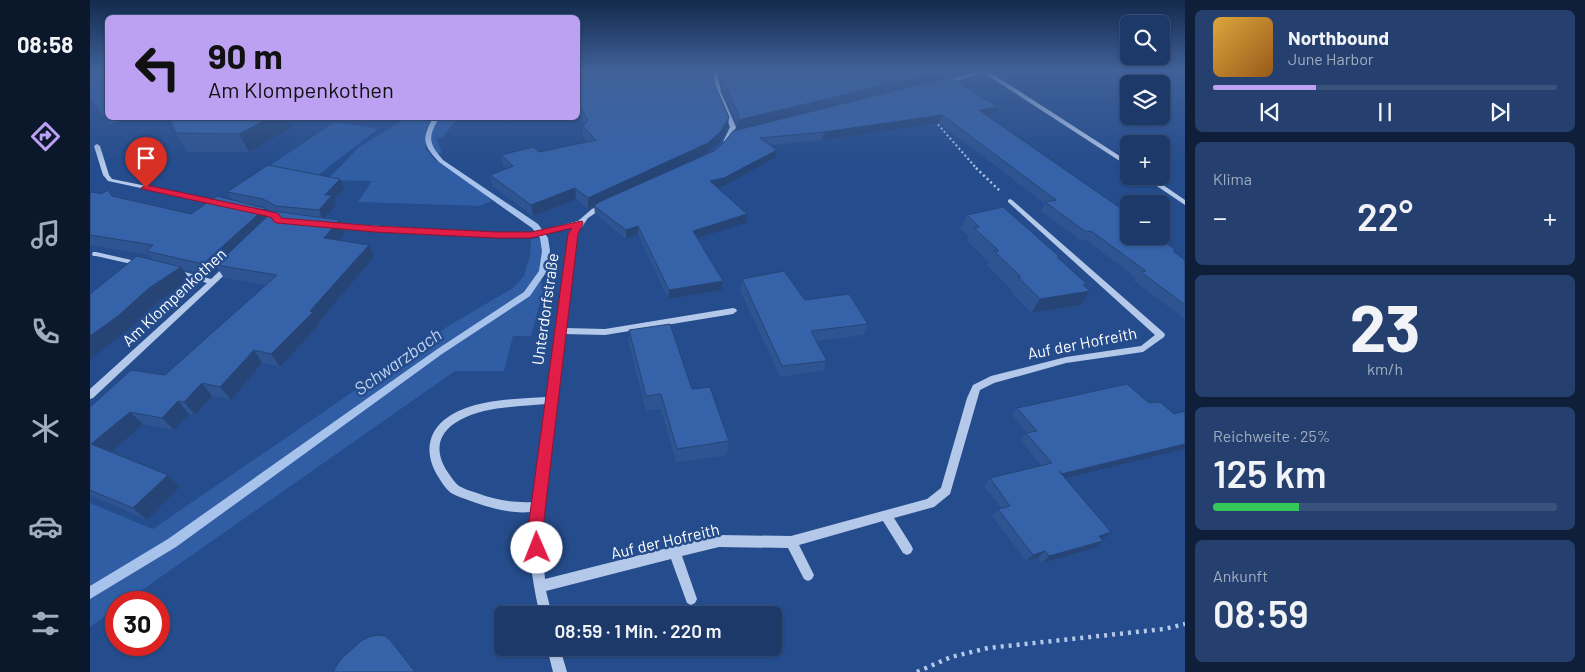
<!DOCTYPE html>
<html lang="de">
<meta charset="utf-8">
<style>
:root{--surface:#1c3969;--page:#25406f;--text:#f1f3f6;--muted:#a0acc0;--line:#3a537d;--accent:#bca0f2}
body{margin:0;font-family:Barlow,sans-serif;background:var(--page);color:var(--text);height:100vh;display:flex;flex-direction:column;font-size:19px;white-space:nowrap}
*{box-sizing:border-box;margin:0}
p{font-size:16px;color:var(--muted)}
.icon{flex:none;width:28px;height:28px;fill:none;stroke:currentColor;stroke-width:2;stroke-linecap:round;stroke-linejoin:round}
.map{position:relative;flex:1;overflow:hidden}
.panel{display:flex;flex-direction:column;gap:10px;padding:10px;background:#0f1f3a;width:400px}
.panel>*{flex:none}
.hud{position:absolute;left:15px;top:15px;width:475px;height:105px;border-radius:8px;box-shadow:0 1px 4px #0004,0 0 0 1px var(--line);background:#bca0f2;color:#111;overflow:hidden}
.fabs{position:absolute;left:1030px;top:15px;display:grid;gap:10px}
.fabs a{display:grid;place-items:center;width:50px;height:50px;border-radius:8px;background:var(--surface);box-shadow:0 1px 4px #0004,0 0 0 1px var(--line);font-size:25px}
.speed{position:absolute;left:15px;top:591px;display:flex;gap:10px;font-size:25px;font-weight:700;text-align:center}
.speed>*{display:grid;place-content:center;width:65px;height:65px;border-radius:50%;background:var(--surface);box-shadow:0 1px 4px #0004,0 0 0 1px var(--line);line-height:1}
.speed .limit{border:8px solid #d22;background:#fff;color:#111}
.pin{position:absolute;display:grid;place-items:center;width:42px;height:42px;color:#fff;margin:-51px -21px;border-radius:50% 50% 50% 0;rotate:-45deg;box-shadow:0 0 5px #0007}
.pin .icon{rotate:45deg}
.me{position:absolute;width:55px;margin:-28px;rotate:359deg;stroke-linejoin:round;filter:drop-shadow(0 0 4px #0008)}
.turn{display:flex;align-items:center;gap:18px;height:105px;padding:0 20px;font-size:22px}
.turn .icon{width:65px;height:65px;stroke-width:2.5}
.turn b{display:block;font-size:35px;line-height:42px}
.big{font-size:38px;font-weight:600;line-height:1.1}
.panel .widget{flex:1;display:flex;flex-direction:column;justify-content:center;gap:8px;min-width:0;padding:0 18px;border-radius:8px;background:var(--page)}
.panel .dial{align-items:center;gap:0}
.dial b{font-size:65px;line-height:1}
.song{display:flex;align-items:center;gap:15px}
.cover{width:60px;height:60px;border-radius:8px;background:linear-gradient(135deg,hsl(40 70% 55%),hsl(30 70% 35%))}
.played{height:5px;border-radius:2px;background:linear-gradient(90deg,var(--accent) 30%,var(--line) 30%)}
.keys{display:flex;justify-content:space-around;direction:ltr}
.heat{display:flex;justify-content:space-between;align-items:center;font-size:28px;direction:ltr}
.charge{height:8px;border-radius:4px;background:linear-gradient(90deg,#34c759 25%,var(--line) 0)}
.trip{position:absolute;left:404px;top:606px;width:288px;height:50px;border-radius:8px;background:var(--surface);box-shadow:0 1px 4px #0004,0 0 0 1px var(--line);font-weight:600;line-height:50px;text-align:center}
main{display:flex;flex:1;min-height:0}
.tab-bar{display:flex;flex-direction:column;width:90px;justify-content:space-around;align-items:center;background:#0b172a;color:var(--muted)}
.tab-bar .icon{width:35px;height:35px}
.tab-bar .active{color:var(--accent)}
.tab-bar b{font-size:22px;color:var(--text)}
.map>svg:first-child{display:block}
</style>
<main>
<nav class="tab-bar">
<b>08:58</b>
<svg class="icon active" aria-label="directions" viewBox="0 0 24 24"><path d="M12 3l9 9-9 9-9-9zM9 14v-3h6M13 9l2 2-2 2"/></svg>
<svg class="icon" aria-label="music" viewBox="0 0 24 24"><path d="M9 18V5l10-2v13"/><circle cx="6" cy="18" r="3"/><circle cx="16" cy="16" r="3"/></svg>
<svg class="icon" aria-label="phone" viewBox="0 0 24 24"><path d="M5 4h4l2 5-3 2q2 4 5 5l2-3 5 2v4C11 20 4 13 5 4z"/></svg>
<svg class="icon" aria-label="climate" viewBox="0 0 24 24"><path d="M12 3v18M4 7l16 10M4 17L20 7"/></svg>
<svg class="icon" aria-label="car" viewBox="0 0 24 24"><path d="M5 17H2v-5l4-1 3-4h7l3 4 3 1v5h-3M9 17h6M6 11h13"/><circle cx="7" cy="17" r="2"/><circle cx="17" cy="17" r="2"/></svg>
<svg class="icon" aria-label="filters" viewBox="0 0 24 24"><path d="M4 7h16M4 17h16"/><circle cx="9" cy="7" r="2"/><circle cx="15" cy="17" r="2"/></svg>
</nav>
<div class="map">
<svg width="1095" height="672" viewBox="0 0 1095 672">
<rect width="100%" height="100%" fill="#254c8c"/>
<!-- green -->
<path fill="#305da4" d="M0 71H17L18 118H45L19 124 0 96Z
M317 118H342L335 132 336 149 345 160 376 179 402 201 390 206 268 202 282 181 237 180 269 147Z
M349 118H388L366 120 353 137 346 138 352 153 346 154 338 139Z
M245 122 288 129 219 182 170 172Z
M451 238 454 251 450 271 453 291 441 336H423L414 371H365L35 602H26V608L0 627V503L63 529 360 325 423 288 434 276 440 255 441 239Z"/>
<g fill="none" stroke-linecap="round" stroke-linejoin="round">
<!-- stream -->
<path fill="#a8c3eb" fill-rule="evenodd" d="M343 118H349C338 137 338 143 353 160L448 224 458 238 460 251 457 271 440 296 352 354 86 547 0 599V586L78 539 346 350 434 292 449 271 452 251 450 238 442 228 349 162C333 145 331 139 343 118Z"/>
<!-- path-far2 -->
<path stroke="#b4c9ea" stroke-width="2" stroke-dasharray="2 2.5" stroke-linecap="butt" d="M845 121 887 169"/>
<!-- path-far1 -->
<path stroke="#b4c9ea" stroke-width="2.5" stroke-dasharray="2 3" stroke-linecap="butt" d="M886 168 909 190"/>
<!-- path -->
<path stroke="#b4c9ea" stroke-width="4.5" stroke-dasharray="3 5" stroke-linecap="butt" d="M827 672 861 657 898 648 1074 629 1095 624"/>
<!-- minor -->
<path fill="#b4c9ea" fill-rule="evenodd" d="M623 71H627L631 92 646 127 639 142 636 144 633 142 640 127 625 92Z
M890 71H898L1039 162V167L894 73 854 84 851 82Z
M7 144 10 146 19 175 22 179 130 201 133 203 130 205 18 181 13 175 4 146Z
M1052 176H1060L1095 200V205Z
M920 199 922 200 1074 333 1075 335 1074 337 1053 352 976 363 904 383 890 390 860 494 844 507 804 518 821 545 823 549 821 553 817 555 813 553 793 521 709 545 724 575 722 579 718 581 714 579 698 548 629 547 592 556 607 599 605 603 601 605 597 603 581 559 456 591 462 615H450C442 582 437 546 441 512 419 514 400 508 378 500 373 498 366 496 361 493 356 489 352 483 349 478 336 458 335 436 354 420 380 399 425 399 457 397L479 234 484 226 441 237H407L241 227 237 225 241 223 407 233H441L488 221 502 209 514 203 517 205 516 206 498 218 487 234 475 328 515 329 643 308 646 309 647 311 643 314 515 335 474 334 451 528 455 579 629 535 701 536 837 499 851 488 877 398 883 385 901 376 976 357 1051 346 1065 335 918 202V200ZM456 404 443 502C422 503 406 500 387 493 381 491 374 489 369 486 365 483 362 478 359 474 344 453 346 433 370 420 395 406 428 407 456 404Z
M3 252H6L50 262 54 264 50 266 6 256H3L2 254Z
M137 264H140L144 266 3 398 0 399V389L117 283 84 274 83 272 84 270H87L121 279Z
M457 648H470L477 672H463Z"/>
</g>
<!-- wall -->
<path fill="#2e5491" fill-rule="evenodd" d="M488 71 624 83 638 127 630 141 617 153 624 151 635 141 647 130V125L633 91 628 71H776L778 72V71H854L851 79 908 107 905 114 897 116 1039 236 1086 250 1085 252 1095 260V319L1044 281 1046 278 996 240H990L951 211 955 204 849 123 732 140 679 145 685 158 633 186 627 188 657 214 656 223 607 238 633 281 632 290 578 299 548 234 536 239 505 214 504 206 498 209 486 199 443 216 402 186 400 175 416 168 413 166 411 155 449 152 498 142 493 136V126L495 124 488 112ZM795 87 801 91 793 93Z
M79 118H196L201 128 159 152H97L86 133Z
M250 179 254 189 244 200 246 205 235 218 249 220 255 233 248 240 279 245 284 257 228 323 229 325 190 367 172 363 141 400 122 396 105 415 99 414 84 430 53 424 21 452 78 475 90 487 57 520 0 495V407L75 375 176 285 134 278 128 269 121 276 93 269 100 280 69 301 39 329 63 260 59 255 0 245V193L23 196 101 214 142 200 137 192ZM175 209H178L183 212 179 215Z
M877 215 970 257 969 259 997 284 995 287 1000 291 991 305 941 313 920 291 921 289 897 265 899 262 877 241 879 237 870 229Z
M652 279 715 300 778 324 774 335 726 341 737 361 733 371 690 377 650 290Z
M539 330 602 389 639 441 637 455 586 463 571 409 556 411 539 344Z
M1059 403 1084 414 1095 411V449L975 478 1013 539H1012L1013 541 1005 548 952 563 948 558 936 561 902 516 908 509 911 508 894 486 900 478 951 465 930 440 936 433H937L922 415 927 408Z"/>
<!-- shaded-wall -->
<path fill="#264576" d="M854 71 851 79 802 92 805 83Z
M796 85 793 94 646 130 648 120Z
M908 107 905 114 886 118 889 110Z
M852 115 849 123 732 140 734 132Z
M639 117 638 127 630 141 617 153 498 209V198Z
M179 118H196L201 128 159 152 149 134Z
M687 150 685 158 633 186 619 190 620 181Z
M250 179 254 189 244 200 246 205 233 220 229 210 235 195Z
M485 188 486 199 443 216 441 205Z
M175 208 181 219 126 265 128 269 121 276 113 264Z
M657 214 656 223 602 240 603 231Z
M249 220 255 233 240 251 234 238Z
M548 226V234L536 239V230Z
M279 245 284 257 228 323 229 325 190 367 181 354Z
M91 267 100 280 69 301 39 329 0 360V336L59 288Z
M633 281 632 290 578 299 579 290Z
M1000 291 991 305 941 313 950 299Z
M164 350 172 363 141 400 130 387Z
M112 383 122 396 105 415 94 402Z
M88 401 99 414 84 430 72 418Z
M40 412 53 424 16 457 1 444Z
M1095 444V449L964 481 971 474Z
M78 475 90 487 57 520 43 508Z
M1021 532 1013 539 1001 543 1009 536Z
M1013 541 1005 548 952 563 959 556Z
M955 551 948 558 936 561 943 555Z"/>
<!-- building -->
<path fill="#3662a9" stroke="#264576" d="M488 71H623L624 83 639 117 631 131 618 143 498 198 485 188 441 205 400 175 423 166 411 155 443 147 449 152 506 140 493 126 498 120 488 103Z
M632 71H776L796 85 648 120 649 116 634 82Z
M787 71H854L805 83Z
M861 77 908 107 889 110 1039 214V236H1066L1086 250 1083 251 1095 260V305L1051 272 1056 271 1001 231 996 232 955 202 966 200 852 115 734 132 670 138 687 150 634 178 620 181 657 214 603 231 633 281 579 290 548 226 536 230 504 206 509 202 624 151 635 141 643 131Z
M79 118H179L149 134 86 133Z
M178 165 250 179 235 195H242L229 210 186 206 173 199 137 192Z
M18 190 22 196 101 214 127 196 175 208 113 264 56 251 63 245 0 235V193L3 192 11 194Z
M913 207 970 257H967L997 284 993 285 1000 291 950 299 928 277H931L904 251H909L884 228 889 227 877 215Z
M183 211 249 220 234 238 279 245 220 311 223 312 181 354 164 350 130 387 112 383 94 402 88 401 72 418 40 412 1 444 78 475 43 508 0 490V407L41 370 75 375 187 275 126 265Z
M47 256 91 267 59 288 28 316 0 336V294Z
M694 271 715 300 759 294 778 324 721 331 737 361 692 366 652 279Z
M580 324 602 389 620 387 639 441 587 449 571 394 556 396 539 330Z
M1037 384 1059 403 1070 402 1084 414 1095 411V444L971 474 969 471 1021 532 1009 536 1013 541 959 556 955 551 943 555 908 509 920 506 900 478 962 463 936 433 947 431 927 408Z
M287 635 295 636 300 640 325 672H243L250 660 271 641 279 637Z"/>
<!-- sky -->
<linearGradient id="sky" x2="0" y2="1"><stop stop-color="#142a4d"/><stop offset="0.43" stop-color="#406199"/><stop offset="1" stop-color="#406199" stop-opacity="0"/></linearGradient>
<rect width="1095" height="165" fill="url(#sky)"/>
<!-- route -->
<path fill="#e11d48" stroke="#92132f" d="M56 185 178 211 189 214 191 218 285 226 407 232H441L492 221 493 223 488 234 453 528 454 548 452 553 447 555 441 553 439 548 438 528 478 234 482 228 441 238H407L285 232 187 223 184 222 182 218 176 216 52 189 51 188Z"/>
<g text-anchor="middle" stroke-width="5" stroke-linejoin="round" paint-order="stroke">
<!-- street labels -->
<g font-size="16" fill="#fff" stroke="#254c8c">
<text transform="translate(84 297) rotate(-43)" y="6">Am Klompenkothen</text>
<text transform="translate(455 309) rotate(-82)" y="6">Unterdorfstraße</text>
<text transform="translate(992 343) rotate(-11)" y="6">Auf der Hofreith</text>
<text transform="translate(575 541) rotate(-13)" y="6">Auf der Hofreith</text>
</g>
<!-- water labels -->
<g font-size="18" font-style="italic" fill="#c0d4f1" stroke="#254c8c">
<text transform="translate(308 362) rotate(-35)" y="6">Schwarzbach</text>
</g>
</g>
</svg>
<div class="fabs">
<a><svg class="icon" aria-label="search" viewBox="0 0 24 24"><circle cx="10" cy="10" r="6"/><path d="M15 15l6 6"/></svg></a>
<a><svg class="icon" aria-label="layers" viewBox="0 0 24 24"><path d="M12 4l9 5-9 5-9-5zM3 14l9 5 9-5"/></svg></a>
<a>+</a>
<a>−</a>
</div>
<div class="speed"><div class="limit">30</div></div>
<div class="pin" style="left:56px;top:188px;background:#d93025"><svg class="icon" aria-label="arrive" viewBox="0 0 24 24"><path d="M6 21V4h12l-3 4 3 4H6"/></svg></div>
<svg class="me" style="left:447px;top:548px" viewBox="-20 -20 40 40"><circle r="19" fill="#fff"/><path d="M0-13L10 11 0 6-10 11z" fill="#e11d48"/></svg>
<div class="trip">08:59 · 1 Min. · 220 m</div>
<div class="hud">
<div class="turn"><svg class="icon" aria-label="left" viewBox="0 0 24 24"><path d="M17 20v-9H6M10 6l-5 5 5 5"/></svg><div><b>90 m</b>Am Klompenkothen</div></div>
</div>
</div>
<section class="panel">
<div class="widget">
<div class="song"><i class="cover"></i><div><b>Northbound</b><p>June Harbor</p></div></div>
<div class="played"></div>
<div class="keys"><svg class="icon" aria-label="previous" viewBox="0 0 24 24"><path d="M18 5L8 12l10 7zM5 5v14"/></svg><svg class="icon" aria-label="pause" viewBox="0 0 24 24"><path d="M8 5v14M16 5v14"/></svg><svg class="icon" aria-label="next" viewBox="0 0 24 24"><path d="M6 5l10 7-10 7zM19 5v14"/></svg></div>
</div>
<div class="widget"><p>Klima</p>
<div class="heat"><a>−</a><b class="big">22°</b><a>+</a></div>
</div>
<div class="widget dial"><b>23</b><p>km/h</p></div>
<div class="widget"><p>Reichweite · 25%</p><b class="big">125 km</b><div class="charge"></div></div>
<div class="widget"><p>Ankunft</p><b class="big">08:59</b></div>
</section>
</main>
